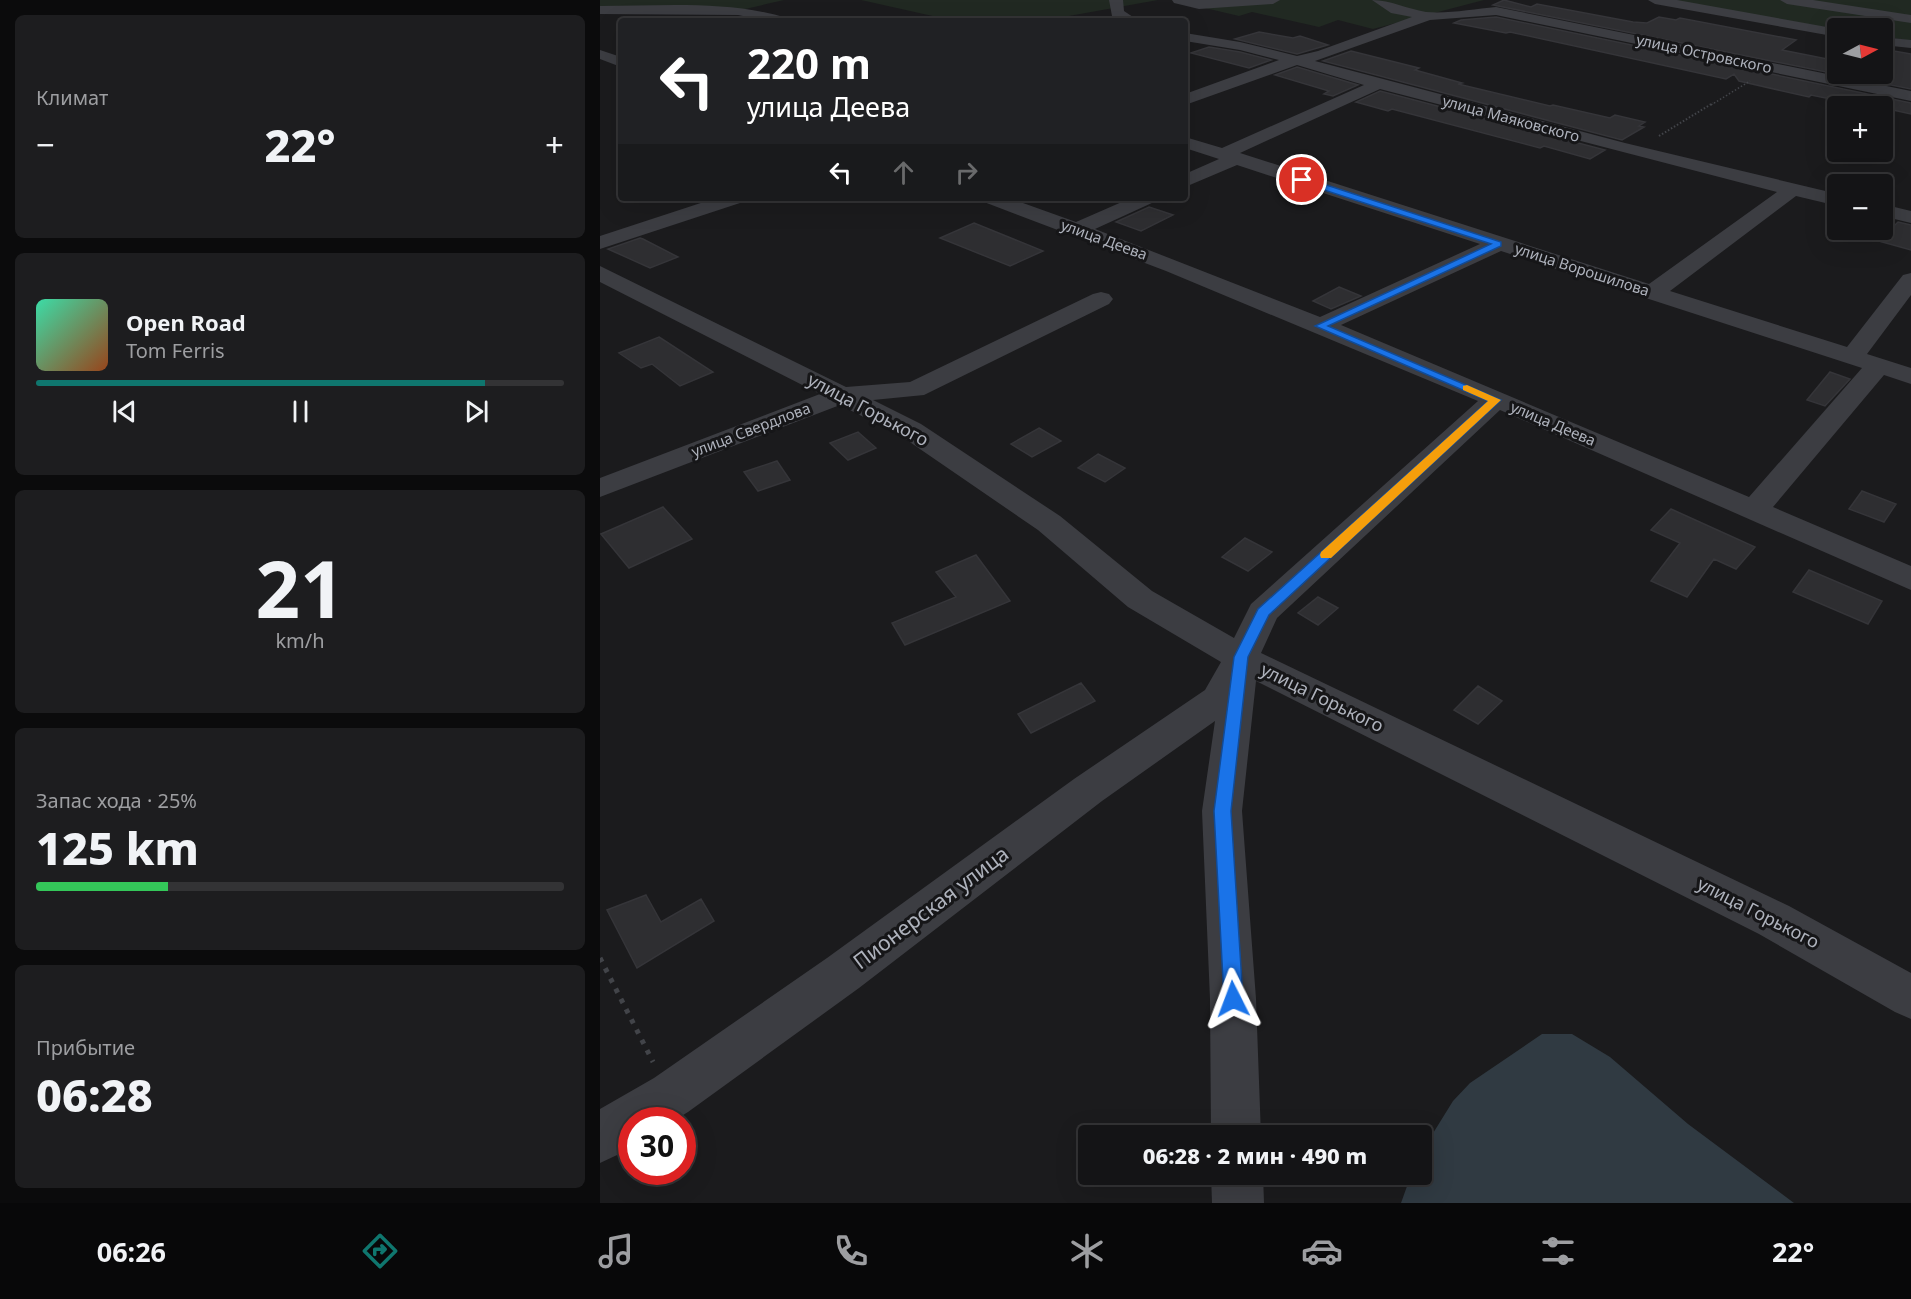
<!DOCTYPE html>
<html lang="ru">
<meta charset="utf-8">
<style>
:root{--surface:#141416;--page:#1d1d1f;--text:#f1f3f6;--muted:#9d9ea1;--line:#333335;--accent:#0f766e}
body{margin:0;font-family:"Noto Sans",sans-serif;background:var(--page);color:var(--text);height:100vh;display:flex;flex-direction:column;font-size:22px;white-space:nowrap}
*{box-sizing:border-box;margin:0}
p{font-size:20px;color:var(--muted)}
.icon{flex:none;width:33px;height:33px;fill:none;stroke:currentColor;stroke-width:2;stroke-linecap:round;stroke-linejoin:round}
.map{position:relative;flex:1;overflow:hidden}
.sheet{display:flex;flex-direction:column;gap:15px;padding:15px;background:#0b0b0c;width:600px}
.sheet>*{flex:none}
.top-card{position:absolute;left:18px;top:18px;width:570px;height:183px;border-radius:6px;box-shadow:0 6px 24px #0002,0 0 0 2px var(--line);background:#202124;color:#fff;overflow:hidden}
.needle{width:39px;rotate:83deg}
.fabs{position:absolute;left:1227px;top:18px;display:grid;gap:12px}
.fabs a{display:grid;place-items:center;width:66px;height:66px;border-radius:6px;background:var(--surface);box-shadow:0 6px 24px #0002,0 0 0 2px var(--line);font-size:30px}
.speed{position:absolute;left:18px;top:1107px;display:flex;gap:12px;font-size:30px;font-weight:700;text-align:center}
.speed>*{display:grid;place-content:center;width:78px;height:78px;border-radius:50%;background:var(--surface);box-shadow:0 6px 24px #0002,0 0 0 2px var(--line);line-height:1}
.speed .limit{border:9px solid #d22;background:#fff;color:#111}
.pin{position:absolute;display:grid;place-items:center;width:51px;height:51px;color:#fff;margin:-26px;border:3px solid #fff;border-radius:50%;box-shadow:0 2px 6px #0007}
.me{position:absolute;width:66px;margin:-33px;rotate:357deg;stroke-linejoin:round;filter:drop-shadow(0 0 4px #0008)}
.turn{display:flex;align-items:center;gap:21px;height:126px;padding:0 30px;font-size:27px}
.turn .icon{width:78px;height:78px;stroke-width:2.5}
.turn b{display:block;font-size:42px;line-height:51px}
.lanes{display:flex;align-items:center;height:57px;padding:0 30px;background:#0003;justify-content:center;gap:30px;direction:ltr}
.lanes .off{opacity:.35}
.big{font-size:45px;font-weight:800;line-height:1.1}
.sheet .card{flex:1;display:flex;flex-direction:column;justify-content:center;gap:9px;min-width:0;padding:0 21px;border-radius:9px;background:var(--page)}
.sheet .dial{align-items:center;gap:0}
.dial b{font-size:78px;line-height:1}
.song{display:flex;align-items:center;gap:18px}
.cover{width:72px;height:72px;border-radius:9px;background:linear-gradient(135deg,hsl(160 70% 55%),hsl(20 70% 35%))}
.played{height:6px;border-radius:3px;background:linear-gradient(90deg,var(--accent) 85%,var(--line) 85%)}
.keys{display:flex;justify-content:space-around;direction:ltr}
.heat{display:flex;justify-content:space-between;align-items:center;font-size:33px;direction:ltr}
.charge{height:9px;border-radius:4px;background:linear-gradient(90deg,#34c759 25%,var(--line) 0)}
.trip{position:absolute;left:478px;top:1125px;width:354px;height:60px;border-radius:6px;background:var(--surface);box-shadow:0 6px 24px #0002,0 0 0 2px var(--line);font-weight:800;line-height:60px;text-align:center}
.tabs{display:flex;height:96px;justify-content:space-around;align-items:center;background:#080809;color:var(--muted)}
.tabs .icon{width:42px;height:42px}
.tabs .selected{color:var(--accent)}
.tabs b{font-size:27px;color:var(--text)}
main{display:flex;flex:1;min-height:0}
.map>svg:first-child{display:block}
</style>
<main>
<section class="sheet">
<div class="card"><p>Климат</p>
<div class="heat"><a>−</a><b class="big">22°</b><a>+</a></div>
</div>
<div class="card">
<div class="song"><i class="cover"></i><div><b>Open Road</b><p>Tom Ferris</p></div></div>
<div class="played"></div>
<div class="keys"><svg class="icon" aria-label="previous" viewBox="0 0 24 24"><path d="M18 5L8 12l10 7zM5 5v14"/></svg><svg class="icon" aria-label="pause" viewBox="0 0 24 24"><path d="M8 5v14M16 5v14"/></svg><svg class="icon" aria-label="next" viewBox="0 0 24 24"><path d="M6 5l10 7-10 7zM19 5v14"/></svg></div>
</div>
<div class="card dial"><b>21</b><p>km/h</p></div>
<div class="card"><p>Запас хода · 25%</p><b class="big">125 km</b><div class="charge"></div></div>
<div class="card"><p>Прибытие</p><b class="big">06:28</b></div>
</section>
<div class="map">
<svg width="1311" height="1203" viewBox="0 0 1311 1203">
<rect width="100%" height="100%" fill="#1b1b1d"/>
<!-- green -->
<path fill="#212922" d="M0 0H184L141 10 0 9Z
M261 0H558L441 21H355Z
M571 0H884L773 29 738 20 719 27 652 12 639 16Z
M1062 0H1311V41L1283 36 1282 28 1237 29Z"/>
<!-- water -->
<path fill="#303a42" d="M942 1034H972L1010 1057 1088 1124 1194 1203H801L811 1175 822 1174V1151L853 1101 870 1083Z"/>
<!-- building -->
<path fill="#2e2e31" stroke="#353539" stroke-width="1.5" d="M904 0 931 7 937 4 1033 22 1047 23 1059 17 1076 20 1080 18 1196 40 1182 50 1238 61V74H1282V49L1311 54V89L893 5Z
M896 17 1311 103V114L1252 101 1250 103 1211 95 1209 97 1139 81 1134 74 1126 79 910 32 906 33 854 23 861 20Z
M659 32 693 38 700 36 728 45 697 54 635 39Z
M609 47 640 52 671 60 649 68 591 53Z
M751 51 819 68 815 70 862 83 858 84 950 106 953 105 1010 118 1015 115 1045 122 1039 126 1044 127 1022 140 723 61Z
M697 67 758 85 733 96 724 94 729 91 675 75Z
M780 91 1005 150 990 159 944 146 940 148 792 109 788 111 756 102Z
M549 207 573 215 541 231 516 222Z
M1298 222 1311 225V250L1279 241Z
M374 223 443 251 410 266 340 238Z
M40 238 43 239 78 257 50 268 8 249Z
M739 287 761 296 731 309 713 301Z
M59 337 113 372 80 386 52 364 41 368 19 353Z
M1230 372 1250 379 1225 406 1207 400Z
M439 428 461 441 432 457 411 444Z
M258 432 276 448 248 460 230 443Z
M498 454 525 468 505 482 478 468Z
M177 461 190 480 158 491 144 472Z
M1262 491 1296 504 1284 522 1249 509Z
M63 507 92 539 29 568 1 534Z
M1071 509 1155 547 1136 569 1114 559 1087 597 1051 581 1080 543 1051 530Z
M645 538 672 552 648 571 622 557Z
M376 555 410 601 305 645 292 623 356 597 336 572Z
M1209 570 1282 601 1268 624 1193 592Z
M718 597 738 608 718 625 698 613Z
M481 683 495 701 431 733 418 714Z
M878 686 902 701 878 724 854 710Z
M46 895 61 922 101 899 114 921 37 968 7 910Z"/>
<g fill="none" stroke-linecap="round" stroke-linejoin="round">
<!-- path-far2 -->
<path stroke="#424449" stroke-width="1.5" stroke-dasharray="1.5 2" stroke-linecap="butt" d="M1111 105 1150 81"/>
<!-- path-far1 -->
<path stroke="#424449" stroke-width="2" stroke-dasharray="1.5 2" stroke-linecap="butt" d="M1059 136 1113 103"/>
<!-- path -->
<path stroke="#424449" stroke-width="5" stroke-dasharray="4.5 7" stroke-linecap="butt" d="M0 958 53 1062"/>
<!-- minor -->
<path fill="#3c3d42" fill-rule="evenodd" d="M509 0H523L524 11 539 21H522L512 16Z
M572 0H680L673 4 599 9 574 3Z
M772 0C791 0 807 9 826 12 848 14 874 9 896 7L1311 91V101L896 15 830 20 715 61 1025 143 1238 194V206L1196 196 1070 291 1247 347 1303 275 1311 273V295L1267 354 1311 368V384L1284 375 1173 507 1311 566V590L900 410 677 618 661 653 1189 906 1311 973V1019L1295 1012 1159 934 656 681 642 811 656 999 661 1136H611L610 999 602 811 615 721 502 801 259 988 88 1112 75 1120H32V1148L0 1163V1109L54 1078 227 958 474 779 605 690 621 662 528 607 438 530 301 436 240 405 0 497V478L220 394 0 282V266L246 387 310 382 493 294 501 292 509 294 513 299 509 304 324 395 273 400 321 424 460 516 552 591 634 638 651 604 878 401 566 271 384 202 381 198H409L476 222 531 198H557L554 202 495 229 720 317 880 244 637 165 585 187V174L619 159 585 148V137L622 148 764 85 697 65 585 105V94L679 60 640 50 585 41V33L640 42 697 56 718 51 812 17 791 13ZM780 89 1177 192 1049 284 640 153ZM901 251 1262 368 1149 497 741 325Z
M1048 0H1077L1238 29V37L1055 4Z
M1180 0H1213L1311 15V23L1187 4Z
M0 6C61 6 128 0 187 18L189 21H168L138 15 0 14Z
M1282 37 1311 40V48L1282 45Z
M0 50 21 57V67L0 59Z
M116 198H146L143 202 0 249V236Z
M1282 204 1311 211V223L1282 216Z
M611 1174H663L664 1203H612Z"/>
</g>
<!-- route -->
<path fill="#1a73e8" stroke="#114b97" stroke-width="1.5" d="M702 177 901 242V246L728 326 901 400 669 615 648 657 631 811 643 999 640 1005 633 1008 626 1005 624 999 614 811 634 657 658 609 888 401 715 326 891 244 699 182 698 180Z"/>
<!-- slow -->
<path fill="#f59e0b" d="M867 385 901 400 731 558H721L720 555 721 552 888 401 863 390V386Z"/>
<g text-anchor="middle" stroke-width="6" stroke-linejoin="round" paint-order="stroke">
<!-- far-street labels -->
<g font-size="15" fill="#aeb2bc" stroke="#161618">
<text transform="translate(1104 54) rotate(12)" y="5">улица Островского</text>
<text transform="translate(911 119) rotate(15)" y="5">улица Маяковского</text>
<text transform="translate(504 240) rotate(20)" y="5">улица Деева</text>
<text transform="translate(982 270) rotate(18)" y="5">улица Ворошилова</text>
<text transform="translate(953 424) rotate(23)" y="5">улица Деева</text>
<text transform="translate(151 430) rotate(-21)" y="5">улица Свердлова</text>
</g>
<!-- street labels -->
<g font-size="18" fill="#aeb2bc" stroke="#161618">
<text transform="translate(268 410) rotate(28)" y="6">улица Горького</text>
<text transform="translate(722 698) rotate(26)" y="6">улица Горького</text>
<text transform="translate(1158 913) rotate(27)" y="6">улица Горького</text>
</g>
<!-- near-street labels -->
<g font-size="21" fill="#aeb2bc" stroke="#161618">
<text transform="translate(331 908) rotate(-37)" y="7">Пионерская улица</text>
</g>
</g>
</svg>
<div class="fabs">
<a><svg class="needle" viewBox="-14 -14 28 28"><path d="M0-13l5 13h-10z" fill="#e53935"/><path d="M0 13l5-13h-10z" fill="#9d9ea1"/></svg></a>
<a>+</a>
<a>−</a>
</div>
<div class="speed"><div class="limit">30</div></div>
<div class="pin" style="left:702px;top:180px;background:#d93025"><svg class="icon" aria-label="arrive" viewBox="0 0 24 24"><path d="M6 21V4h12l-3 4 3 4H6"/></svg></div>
<svg class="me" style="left:633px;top:999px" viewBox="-20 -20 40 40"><path d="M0-17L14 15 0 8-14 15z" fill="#1a73e8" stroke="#fff" stroke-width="4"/></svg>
<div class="trip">06:28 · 2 мин · 490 m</div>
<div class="top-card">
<div class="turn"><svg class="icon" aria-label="left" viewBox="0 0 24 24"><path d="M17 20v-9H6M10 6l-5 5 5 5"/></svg><div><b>220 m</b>улица Деева</div></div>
<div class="lanes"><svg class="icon" aria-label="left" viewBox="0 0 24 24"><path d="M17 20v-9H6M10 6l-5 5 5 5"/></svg><svg class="icon off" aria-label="ahead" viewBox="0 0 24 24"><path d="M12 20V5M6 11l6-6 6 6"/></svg><svg class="icon off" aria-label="right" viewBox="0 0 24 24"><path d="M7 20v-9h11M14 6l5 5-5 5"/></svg></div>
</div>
</div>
</main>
<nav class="tabs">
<b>06:26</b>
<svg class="icon selected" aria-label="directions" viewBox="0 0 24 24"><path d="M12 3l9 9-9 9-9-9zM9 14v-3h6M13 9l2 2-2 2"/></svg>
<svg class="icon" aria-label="music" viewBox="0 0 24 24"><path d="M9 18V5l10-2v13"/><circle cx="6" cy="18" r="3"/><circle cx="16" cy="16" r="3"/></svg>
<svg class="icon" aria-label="phone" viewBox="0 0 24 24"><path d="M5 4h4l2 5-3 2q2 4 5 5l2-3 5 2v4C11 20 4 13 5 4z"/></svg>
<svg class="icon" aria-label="climate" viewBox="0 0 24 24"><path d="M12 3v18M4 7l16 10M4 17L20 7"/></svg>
<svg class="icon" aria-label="car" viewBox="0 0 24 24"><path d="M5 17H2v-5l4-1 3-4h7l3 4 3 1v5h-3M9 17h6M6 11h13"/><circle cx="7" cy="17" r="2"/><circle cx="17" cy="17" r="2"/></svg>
<svg class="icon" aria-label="filters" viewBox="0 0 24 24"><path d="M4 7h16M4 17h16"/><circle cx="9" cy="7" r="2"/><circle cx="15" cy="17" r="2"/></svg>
<b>22°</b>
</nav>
